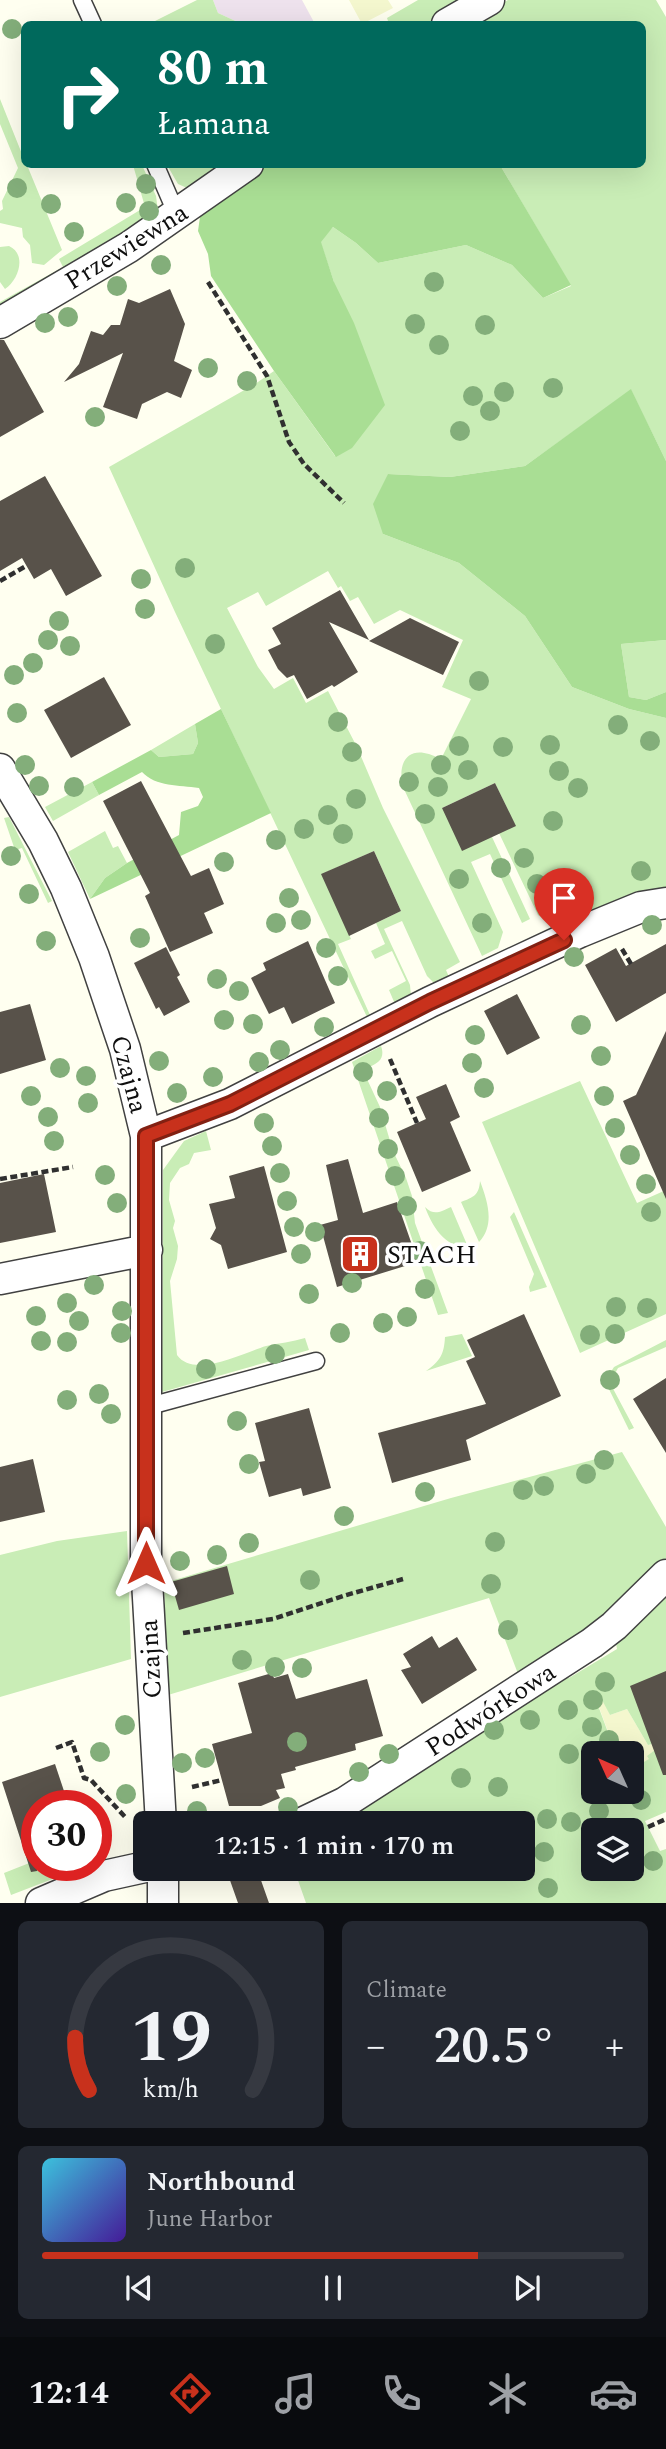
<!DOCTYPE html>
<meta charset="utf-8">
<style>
:root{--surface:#171b24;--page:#242831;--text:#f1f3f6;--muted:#9ea1a6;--line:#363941;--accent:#c8311c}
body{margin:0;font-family:Spectral,serif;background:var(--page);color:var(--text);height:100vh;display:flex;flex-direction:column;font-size:26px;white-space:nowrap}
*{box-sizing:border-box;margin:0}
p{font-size:23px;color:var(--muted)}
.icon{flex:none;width:38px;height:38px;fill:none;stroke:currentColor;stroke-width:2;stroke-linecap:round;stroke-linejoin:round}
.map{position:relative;height:1903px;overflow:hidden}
.sheet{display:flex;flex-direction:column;gap:18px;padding:18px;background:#0d0f14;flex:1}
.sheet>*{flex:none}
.banner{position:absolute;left:21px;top:21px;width:625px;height:147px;border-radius:10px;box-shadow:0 7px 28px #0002;background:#00695c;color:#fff;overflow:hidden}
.needle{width:46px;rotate:315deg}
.fabs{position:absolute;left:581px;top:1741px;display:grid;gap:14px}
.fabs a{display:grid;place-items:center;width:63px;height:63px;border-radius:10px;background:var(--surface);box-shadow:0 7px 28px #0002;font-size:35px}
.speed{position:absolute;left:21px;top:1790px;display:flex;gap:14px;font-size:35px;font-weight:700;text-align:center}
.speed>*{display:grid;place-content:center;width:91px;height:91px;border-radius:50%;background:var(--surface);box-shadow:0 7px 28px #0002;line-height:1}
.speed .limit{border:10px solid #d22;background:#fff;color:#111}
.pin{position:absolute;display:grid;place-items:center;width:60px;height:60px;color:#fff;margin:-72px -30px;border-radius:50% 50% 50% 0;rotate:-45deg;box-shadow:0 0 7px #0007}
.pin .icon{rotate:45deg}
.me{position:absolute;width:77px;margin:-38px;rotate:0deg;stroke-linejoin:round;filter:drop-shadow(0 0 5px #0008)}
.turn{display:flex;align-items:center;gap:24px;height:147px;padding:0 21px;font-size:32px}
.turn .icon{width:91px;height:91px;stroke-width:2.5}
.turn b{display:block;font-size:49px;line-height:60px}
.big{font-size:52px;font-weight:600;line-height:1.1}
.sheet .tile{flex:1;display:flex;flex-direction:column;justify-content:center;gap:10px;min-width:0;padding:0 24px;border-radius:10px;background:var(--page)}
.sheet .dial{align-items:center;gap:0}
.dial svg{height:182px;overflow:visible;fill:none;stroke:var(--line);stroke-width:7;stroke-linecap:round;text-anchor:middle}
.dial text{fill:var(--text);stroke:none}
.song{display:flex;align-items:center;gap:21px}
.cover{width:84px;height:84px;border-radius:10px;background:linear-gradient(135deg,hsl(190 70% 55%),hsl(260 70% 35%))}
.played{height:7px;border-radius:4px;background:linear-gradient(90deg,var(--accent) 75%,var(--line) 75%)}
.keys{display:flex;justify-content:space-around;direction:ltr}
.heat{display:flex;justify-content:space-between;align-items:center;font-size:38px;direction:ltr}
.sheet .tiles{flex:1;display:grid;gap:18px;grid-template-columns:1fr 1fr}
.tile:last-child{grid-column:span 2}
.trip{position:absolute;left:133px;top:1811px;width:402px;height:70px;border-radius:10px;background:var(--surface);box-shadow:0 7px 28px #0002;font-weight:600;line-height:70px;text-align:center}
.dock{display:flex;height:112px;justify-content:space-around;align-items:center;background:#090b0e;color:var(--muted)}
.dock .icon{width:49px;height:49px}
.dock .current{color:var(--accent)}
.dock b{font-size:32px;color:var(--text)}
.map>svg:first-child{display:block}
</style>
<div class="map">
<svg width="666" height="1903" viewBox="0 0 666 1903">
<rect width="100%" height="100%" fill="#fffff0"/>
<!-- industrial -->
<path fill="#eee2ed" d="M213 0H302L315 24H242L218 13Z"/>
<!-- farmland -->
<path fill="#f4f7ce" d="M349 0H388L393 8 362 24Z
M602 1697 610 1715 627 1709 648 1745 652 1744 655 1751 650 1759 632 1769V1754L616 1753 596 1699Z"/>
<!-- green -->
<path fill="#c9edb6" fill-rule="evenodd" d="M197 0H213L218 13 242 24H149Z
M418 0H463L435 18 431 24H389L387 18Z
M508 0H656L666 17V461L631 390 525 466 450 477 388 474 383 534 459 563 525 616 572 687 629 709 666 718V894L552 932 549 922 538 915 499 833 515 825 495 783 442 808 492 837 530 919 522 923 490 854 471 862 503 932 498 948 482 956 403 787C396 758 412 743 440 759L442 757 471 699 442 687 463 640 400 610 374 624 358 597 350 601 341 586 338 588 328 571 266 606 258 592 227 608 258 667 274 689 293 678 306 703 328 691 357 747 383 808 460 962 446 970 449 977 435 984 427 976 402 921 384 929 410 985 411 996 395 1004 389 990 406 981 392 951 375 959 371 951 385 944 376 923 401 911 374 851 322 874 351 939 338 944 370 1015 367 1017 175 612 109 467 255 384 274 371 335 456 334 282 320 241 333 227 356 243 378 263 466 245 512 265 543 298 571 286 500 165 642 164V24H467Z
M0 99 24 159V164L27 165 62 250 44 265 32 263 30 245 23 237 22 228 0 223V211L3 209 2 201 18 168 0 124Z
M133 165H142L156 196 158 211 0 313V302L63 267 59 259 145 207Z
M167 165H231L187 188 178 184Z
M9 246C27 254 19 280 5 289L0 282V247Z
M666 640V692L646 700 629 697 621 644Z
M195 724 198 743 193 754 159 757 151 750Z
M92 782 99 795 53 821 45 807Z
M9 817 52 901 48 903 22 848 15 850 4 818Z
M105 831 113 848 118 846 127 863 105 878 90 899 68 852Z
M381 1046C385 1057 380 1063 369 1067L367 1079 380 1107 393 1151 406 1178 412 1196 415 1223 448 1313 438 1315 352 1062Z
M580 1081 637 1203 666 1190V1314L580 1353 482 1122Z
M206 1131 211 1150 194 1153 189 1164 180 1168 170 1183 169 1200 175 1221 173 1228 178 1246 177 1259 170 1281 177 1355C194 1379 243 1353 266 1346 279 1343 292 1342 305 1338L309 1350 162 1392 163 1170 184 1141Z
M480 1181C488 1202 495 1225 479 1242L461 1202C474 1197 479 1195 480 1181Z
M425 1207C434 1216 440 1212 451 1207L468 1247C445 1248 432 1226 425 1207Z
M514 1212 547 1287 530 1292 529 1287 534 1274 510 1217Z
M462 1334 472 1356 426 1371C440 1361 444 1355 445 1337Z
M666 1340V1347L618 1368 610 1383 634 1428 629 1430 605 1381 614 1367Z
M622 1452 666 1527V1558L610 1614 520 1679 489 1598 168 1695 164 1583 451 1498Z
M127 1531 131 1659 0 1697V1555L57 1541Z
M666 1594V1812L645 1821 660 1851 666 1849V1903H306L294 1869H523V1824L334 1823 567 1676 569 1678 617 1649 616 1643ZM601 1698 610 1715 627 1709 648 1745 652 1744 655 1750 647 1756 649 1759 632 1769V1792H593V1754H616L596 1700ZM593 1830H632V1869H593Z
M37 1860V1866H72L76 1870 11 1895 4 1873Z"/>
<!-- forest -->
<path fill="#a9de94" d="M265 165H500L571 285 543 298 512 265 466 245 378 263 356 243 333 227 321 242 334 282 354 323 385 405 352 448 336 457 274 371 211 276 208 254 198 231 200 217 211 204Z
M631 389 666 461V640L621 644 629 697 646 700 666 692V718L629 709 572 687 525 616 459 563 383 534 373 504 388 474 450 477 525 466Z
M221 709 271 813 90 899 105 878 127 863 179 835 181 812 198 806 203 797 199 788C179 785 156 787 142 772L99 795 92 782 151 750 159 757 193 754 198 743 195 724Z"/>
<!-- building -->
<path fill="#58524a" d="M170 289 185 324 174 361 192 370 181 398 167 392 142 404 137 419 103 407 123 353 64 382 79 364 91 331 103 335 111 325H120L128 299 139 303Z
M0 340H4L44 412 0 437Z
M45 476 102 576 66 596 51 569 34 579 22 558 0 571V501Z
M340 590 369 640 329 622 358 672 334 687 332 685 307 699 294 675 287 678 278 669 268 650 281 644 272 628Z
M410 618 459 642 443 675 369 641Z
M104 677 131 725 71 758 44 710Z
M141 781 191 876 209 868 224 904 204 913 213 933 170 952 145 896 150 893 103 801Z
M495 783 516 826 462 851 442 808Z
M374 851 401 911 349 936 321 874Z
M308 941 335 1003 292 1024 284 1007 269 1014 251 978 266 970 263 963Z
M666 944V993L616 1022 585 965 616 948 626 966Z
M166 947 180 975 177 977 190 1002 164 1016 159 1007 156 1009 134 963Z
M517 994 540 1038 507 1055 484 1011Z
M30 1004 46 1060 0 1074V1012Z
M666 1031V1199L623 1101 636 1095Z
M446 1084 460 1117 450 1122 471 1171 422 1192 397 1132 426 1119 416 1097Z
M348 1159 363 1213 397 1202 418 1262 337 1287 320 1225 338 1220 326 1165Z
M264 1166 287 1252 228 1269 221 1245 210 1239 216 1228 209 1204 235 1198 229 1176Z
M44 1174 56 1232 0 1243V1183Z
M524 1314 561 1396 466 1440 471 1460 392 1483 378 1433 486 1404 466 1361 475 1357 467 1340Z
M666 1378V1453L633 1399Z
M309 1408 331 1488 303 1496 301 1488 269 1497 259 1462 265 1461 255 1423Z
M33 1459 45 1512 0 1522V1467Z
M227 1566 234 1594 179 1610 171 1582Z
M432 1636 439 1648 457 1637 477 1670 422 1704 401 1670 411 1667 403 1654Z
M666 1671V1775H663L630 1686Z
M272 1673 274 1678 288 1674 296 1699 367 1679 383 1736 355 1744 356 1750 295 1767 296 1770 281 1774 285 1788 276 1790 280 1798 261 1806H229L212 1744 252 1733 238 1683Z
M55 1764 69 1806H37V1871L31 1872 2 1782Z
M226 1869H257L269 1903H238Z"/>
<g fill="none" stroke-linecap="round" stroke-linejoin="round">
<!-- lane casing -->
<g stroke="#414141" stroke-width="19">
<path id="lane" d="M82 0 93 24
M155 164 177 215
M146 1407 316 1361"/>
</g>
<!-- street casing -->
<g stroke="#414141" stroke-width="33">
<path id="street" d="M447 24 489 0
M0 323 129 247 248 164
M0 769 43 841 66 888 94 957 125 1049 146 1136V1563L161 1824
M146 1136 230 1104 430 1002 580 932 641 907 666 903
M0 1279 147 1250
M300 1824 344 1803 592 1643 614 1626 666 1575
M41 1903 104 1876 145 1867
M163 1903V1869"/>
</g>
<!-- path -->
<path stroke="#303030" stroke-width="4.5" stroke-dasharray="7 3.5" stroke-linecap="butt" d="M208 282 267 376 289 442 304 464 344 503
M0 581 26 566
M622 949 631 964
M390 1059 417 1123
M0 1179 73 1167
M183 1633 273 1619 343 1596 403 1579
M56 1748 72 1742 84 1778 91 1780 126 1818
M192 1787 222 1780
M648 1827 666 1819"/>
<!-- lane -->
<use href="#lane" stroke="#fff" stroke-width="16"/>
<!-- street -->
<use href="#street" stroke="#fff" stroke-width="30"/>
</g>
<!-- trees -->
<g fill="#83ae7a">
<circle cx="12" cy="29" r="10"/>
<circle cx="146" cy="184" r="10"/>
<circle cx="17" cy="188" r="10"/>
<circle cx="126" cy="203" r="10"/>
<circle cx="51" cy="204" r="10"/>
<circle cx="149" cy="211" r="10"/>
<circle cx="74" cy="232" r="10"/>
<circle cx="161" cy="265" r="10"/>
<circle cx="434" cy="282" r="10"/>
<circle cx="117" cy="286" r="10"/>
<circle cx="68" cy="317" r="10"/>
<circle cx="45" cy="323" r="10"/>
<circle cx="415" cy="324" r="10"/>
<circle cx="485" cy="325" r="10"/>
<circle cx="439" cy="345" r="10"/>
<circle cx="208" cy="368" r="10"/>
<circle cx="247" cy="381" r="10"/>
<circle cx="553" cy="388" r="10"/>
<circle cx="504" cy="392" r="10"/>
<circle cx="473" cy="396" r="10"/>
<circle cx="490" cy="411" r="10"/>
<circle cx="95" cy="417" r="10"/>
<circle cx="460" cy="431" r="10"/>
<circle cx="185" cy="568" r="10"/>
<circle cx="141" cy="579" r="10"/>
<circle cx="145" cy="609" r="10"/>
<circle cx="59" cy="621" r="10"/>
<circle cx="48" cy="640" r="10"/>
<circle cx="215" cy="644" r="10"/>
<circle cx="70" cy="646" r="10"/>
<circle cx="33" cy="663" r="10"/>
<circle cx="14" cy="675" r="10"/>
<circle cx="479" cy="681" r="10"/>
<circle cx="17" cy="713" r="10"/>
<circle cx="338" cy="722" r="10"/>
<circle cx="618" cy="725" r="10"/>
<circle cx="650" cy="741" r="10"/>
<circle cx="550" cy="745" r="10"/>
<circle cx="459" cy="746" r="10"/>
<circle cx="503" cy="747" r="10"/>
<circle cx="352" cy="752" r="10"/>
<circle cx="25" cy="765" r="10"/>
<circle cx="441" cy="765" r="10"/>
<circle cx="468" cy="770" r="10"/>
<circle cx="559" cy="771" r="10"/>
<circle cx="409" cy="782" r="10"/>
<circle cx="39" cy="786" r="10"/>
<circle cx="74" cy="787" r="10"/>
<circle cx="438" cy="787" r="10"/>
<circle cx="578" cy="788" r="10"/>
<circle cx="356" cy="799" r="10"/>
<circle cx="425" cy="814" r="10"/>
<circle cx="328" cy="815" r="10"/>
<circle cx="553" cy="821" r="10"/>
<circle cx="304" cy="829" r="10"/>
<circle cx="343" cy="834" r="10"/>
<circle cx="276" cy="840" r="10"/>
<circle cx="11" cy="856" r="10"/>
<circle cx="524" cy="858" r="10"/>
<circle cx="224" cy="862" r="10"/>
<circle cx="501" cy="868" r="10"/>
<circle cx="641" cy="871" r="10"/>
<circle cx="459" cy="879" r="10"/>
<circle cx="537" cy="884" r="10"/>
<circle cx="29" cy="894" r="10"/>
<circle cx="289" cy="898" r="10"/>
<circle cx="546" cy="903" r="10"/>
<circle cx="301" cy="920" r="10"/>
<circle cx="276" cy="923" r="10"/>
<circle cx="482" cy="923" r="10"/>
<circle cx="652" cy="925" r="10"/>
<circle cx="140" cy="938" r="10"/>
<circle cx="46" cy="941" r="10"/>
<circle cx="326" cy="948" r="10"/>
<circle cx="574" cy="957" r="10"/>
<circle cx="338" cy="976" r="10"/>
<circle cx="217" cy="979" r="10"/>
<circle cx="239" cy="991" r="10"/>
<circle cx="224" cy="1020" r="10"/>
<circle cx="253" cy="1024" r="10"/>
<circle cx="581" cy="1025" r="10"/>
<circle cx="324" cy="1027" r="10"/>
<circle cx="475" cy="1035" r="10"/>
<circle cx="280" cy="1050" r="10"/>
<circle cx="601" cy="1056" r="10"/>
<circle cx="159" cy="1061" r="10"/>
<circle cx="259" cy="1062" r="10"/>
<circle cx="472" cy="1063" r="10"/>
<circle cx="60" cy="1068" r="10"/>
<circle cx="363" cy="1072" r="10"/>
<circle cx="86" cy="1076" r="10"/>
<circle cx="213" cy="1077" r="10"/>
<circle cx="484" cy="1088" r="10"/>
<circle cx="387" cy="1091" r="10"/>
<circle cx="177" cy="1093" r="10"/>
<circle cx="31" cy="1096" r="10"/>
<circle cx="604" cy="1096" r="10"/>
<circle cx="88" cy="1103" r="10"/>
<circle cx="48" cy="1117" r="10"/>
<circle cx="379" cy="1118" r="10"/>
<circle cx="264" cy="1123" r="10"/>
<circle cx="615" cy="1128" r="10"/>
<circle cx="54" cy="1141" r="10"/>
<circle cx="272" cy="1146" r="10"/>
<circle cx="388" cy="1149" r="10"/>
<circle cx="630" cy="1155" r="10"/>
<circle cx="280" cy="1173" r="10"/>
<circle cx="105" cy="1175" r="10"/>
<circle cx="395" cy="1176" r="10"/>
<circle cx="646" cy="1184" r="10"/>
<circle cx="287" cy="1201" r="10"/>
<circle cx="117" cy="1203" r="10"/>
<circle cx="407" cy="1206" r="10"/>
<circle cx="651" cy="1212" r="10"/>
<circle cx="294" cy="1227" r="10"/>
<circle cx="315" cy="1232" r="10"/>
<circle cx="420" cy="1251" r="10"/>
<circle cx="301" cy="1254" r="10"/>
<circle cx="352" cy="1283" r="10"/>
<circle cx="94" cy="1285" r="10"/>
<circle cx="425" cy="1289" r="10"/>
<circle cx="309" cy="1294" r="10"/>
<circle cx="67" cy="1303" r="10"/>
<circle cx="616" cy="1307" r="10"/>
<circle cx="647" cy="1308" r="10"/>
<circle cx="122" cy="1311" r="10"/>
<circle cx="36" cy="1316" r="10"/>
<circle cx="407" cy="1317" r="10"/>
<circle cx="79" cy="1321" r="10"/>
<circle cx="383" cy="1323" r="10"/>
<circle cx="121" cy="1333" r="10"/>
<circle cx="340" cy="1333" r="10"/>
<circle cx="615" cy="1334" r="10"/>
<circle cx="590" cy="1335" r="10"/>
<circle cx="41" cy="1341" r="10"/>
<circle cx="67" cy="1342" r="10"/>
<circle cx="275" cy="1354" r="10"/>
<circle cx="206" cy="1369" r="10"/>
<circle cx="610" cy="1380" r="10"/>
<circle cx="99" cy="1394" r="10"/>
<circle cx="67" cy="1400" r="10"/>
<circle cx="111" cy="1414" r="10"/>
<circle cx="237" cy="1421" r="10"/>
<circle cx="604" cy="1460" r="10"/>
<circle cx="249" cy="1464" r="10"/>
<circle cx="586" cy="1474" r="10"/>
<circle cx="544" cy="1486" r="10"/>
<circle cx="523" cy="1490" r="10"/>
<circle cx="425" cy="1492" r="10"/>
<circle cx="344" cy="1516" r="10"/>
<circle cx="495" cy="1542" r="10"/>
<circle cx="249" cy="1543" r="10"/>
<circle cx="217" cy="1555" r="10"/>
<circle cx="180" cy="1561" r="10"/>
<circle cx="310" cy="1580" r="10"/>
<circle cx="491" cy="1584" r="10"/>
<circle cx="508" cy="1630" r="10"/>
<circle cx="242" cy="1660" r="10"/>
<circle cx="275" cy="1667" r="10"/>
<circle cx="302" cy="1668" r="10"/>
<circle cx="605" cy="1682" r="10"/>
<circle cx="593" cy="1700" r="10"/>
<circle cx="568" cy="1710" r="10"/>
<circle cx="530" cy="1720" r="10"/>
<circle cx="125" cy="1725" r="10"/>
<circle cx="592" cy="1727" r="10"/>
<circle cx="494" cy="1730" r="10"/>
<circle cx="609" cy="1740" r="10"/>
<circle cx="297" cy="1742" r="10"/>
<circle cx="100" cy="1752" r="10"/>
<circle cx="389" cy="1754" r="10"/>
<circle cx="569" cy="1754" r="10"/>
<circle cx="205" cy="1758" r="10"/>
<circle cx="182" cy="1763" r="10"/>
<circle cx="359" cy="1772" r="10"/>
<circle cx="461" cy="1778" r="10"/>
<circle cx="498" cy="1787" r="10"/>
<circle cx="126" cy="1794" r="10"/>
<circle cx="641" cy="1800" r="10"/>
<circle cx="288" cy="1807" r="10"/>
<circle cx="197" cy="1811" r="10"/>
<circle cx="599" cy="1811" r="10"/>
<circle cx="547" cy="1819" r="10"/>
<circle cx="571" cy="1822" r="10"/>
<circle cx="544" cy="1852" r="10"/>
<circle cx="653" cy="1861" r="10"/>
<circle cx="548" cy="1888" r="10"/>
</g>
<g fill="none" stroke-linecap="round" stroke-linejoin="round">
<!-- route casing -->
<g stroke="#822012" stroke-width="18">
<path id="route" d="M146 1563V1136L230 1104 430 1002 564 940"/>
</g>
<!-- route -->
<use href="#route" stroke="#c8311c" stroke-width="12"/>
</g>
<!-- icons -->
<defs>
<g id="building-square" transform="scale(2.0125)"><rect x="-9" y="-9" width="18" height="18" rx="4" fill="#c8311c" stroke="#fff"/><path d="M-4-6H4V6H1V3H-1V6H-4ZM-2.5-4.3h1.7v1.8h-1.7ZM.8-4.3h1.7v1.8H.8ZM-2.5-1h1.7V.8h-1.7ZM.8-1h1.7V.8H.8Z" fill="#fff"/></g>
</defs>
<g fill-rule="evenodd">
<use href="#building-square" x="360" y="1254"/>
</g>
<g text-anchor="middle" stroke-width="7" stroke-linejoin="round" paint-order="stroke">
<!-- street labels -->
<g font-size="26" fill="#0e0e0e" stroke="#fff">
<text transform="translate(126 246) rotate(-32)" y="9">Przewiewna</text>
<text transform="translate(130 1074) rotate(75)" y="9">Czajna</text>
<text transform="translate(150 1659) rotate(-93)" y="9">Czajna</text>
<text transform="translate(490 1709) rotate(-33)" y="9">Podwórkowa</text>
</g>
<!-- poi labels -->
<g font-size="26" fill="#0e0e0e" stroke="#fff" text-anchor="start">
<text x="387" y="1263">STACH</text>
</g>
</g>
</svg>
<div class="fabs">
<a><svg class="needle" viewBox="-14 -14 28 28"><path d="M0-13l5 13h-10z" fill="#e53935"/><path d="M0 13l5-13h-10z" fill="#9ea1a6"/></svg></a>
<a><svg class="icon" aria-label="layers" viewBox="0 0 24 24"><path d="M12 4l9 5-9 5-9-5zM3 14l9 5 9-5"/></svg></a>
</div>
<div class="speed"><div class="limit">30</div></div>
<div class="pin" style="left:564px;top:940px;background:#d93025"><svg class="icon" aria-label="arrive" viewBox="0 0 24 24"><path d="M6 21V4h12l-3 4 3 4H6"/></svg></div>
<svg class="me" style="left:146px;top:1563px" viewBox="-20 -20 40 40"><path d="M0-17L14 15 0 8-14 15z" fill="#c8311c" stroke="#fff" stroke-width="4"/></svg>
<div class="trip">12:15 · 1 min · 170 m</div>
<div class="banner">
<div class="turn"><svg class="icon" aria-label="right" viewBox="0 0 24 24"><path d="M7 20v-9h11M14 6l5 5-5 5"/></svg><div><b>80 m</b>Łamana</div></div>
</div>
</div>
<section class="sheet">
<div class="tiles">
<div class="tile dial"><svg viewBox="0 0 100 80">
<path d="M14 69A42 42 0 1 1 86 69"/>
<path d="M14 69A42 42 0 0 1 8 46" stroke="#c8311c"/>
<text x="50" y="56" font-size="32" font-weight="700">19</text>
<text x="50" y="72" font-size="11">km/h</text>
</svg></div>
<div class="tile"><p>Climate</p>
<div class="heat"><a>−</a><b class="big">20.5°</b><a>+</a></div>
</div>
<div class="tile">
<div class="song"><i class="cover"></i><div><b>Northbound</b><p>June Harbor</p></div></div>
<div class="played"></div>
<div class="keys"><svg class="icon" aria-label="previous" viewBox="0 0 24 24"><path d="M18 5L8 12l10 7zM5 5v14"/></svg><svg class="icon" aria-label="pause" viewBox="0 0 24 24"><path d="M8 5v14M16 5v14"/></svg><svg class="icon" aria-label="next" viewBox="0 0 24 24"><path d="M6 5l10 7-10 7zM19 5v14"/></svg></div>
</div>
</div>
</section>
<nav class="dock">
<b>12:14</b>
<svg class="icon current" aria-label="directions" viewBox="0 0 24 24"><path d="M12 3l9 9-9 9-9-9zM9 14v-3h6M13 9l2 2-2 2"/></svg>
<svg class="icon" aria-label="music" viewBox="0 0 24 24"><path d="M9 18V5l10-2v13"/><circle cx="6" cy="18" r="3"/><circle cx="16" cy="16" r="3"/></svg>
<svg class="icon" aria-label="phone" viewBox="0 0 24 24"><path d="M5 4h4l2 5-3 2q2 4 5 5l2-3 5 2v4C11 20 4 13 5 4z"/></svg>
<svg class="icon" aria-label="climate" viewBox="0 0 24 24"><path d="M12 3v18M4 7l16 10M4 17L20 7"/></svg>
<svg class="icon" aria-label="car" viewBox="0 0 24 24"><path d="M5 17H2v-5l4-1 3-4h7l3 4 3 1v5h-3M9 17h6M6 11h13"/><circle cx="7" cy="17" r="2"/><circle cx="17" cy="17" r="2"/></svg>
</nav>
